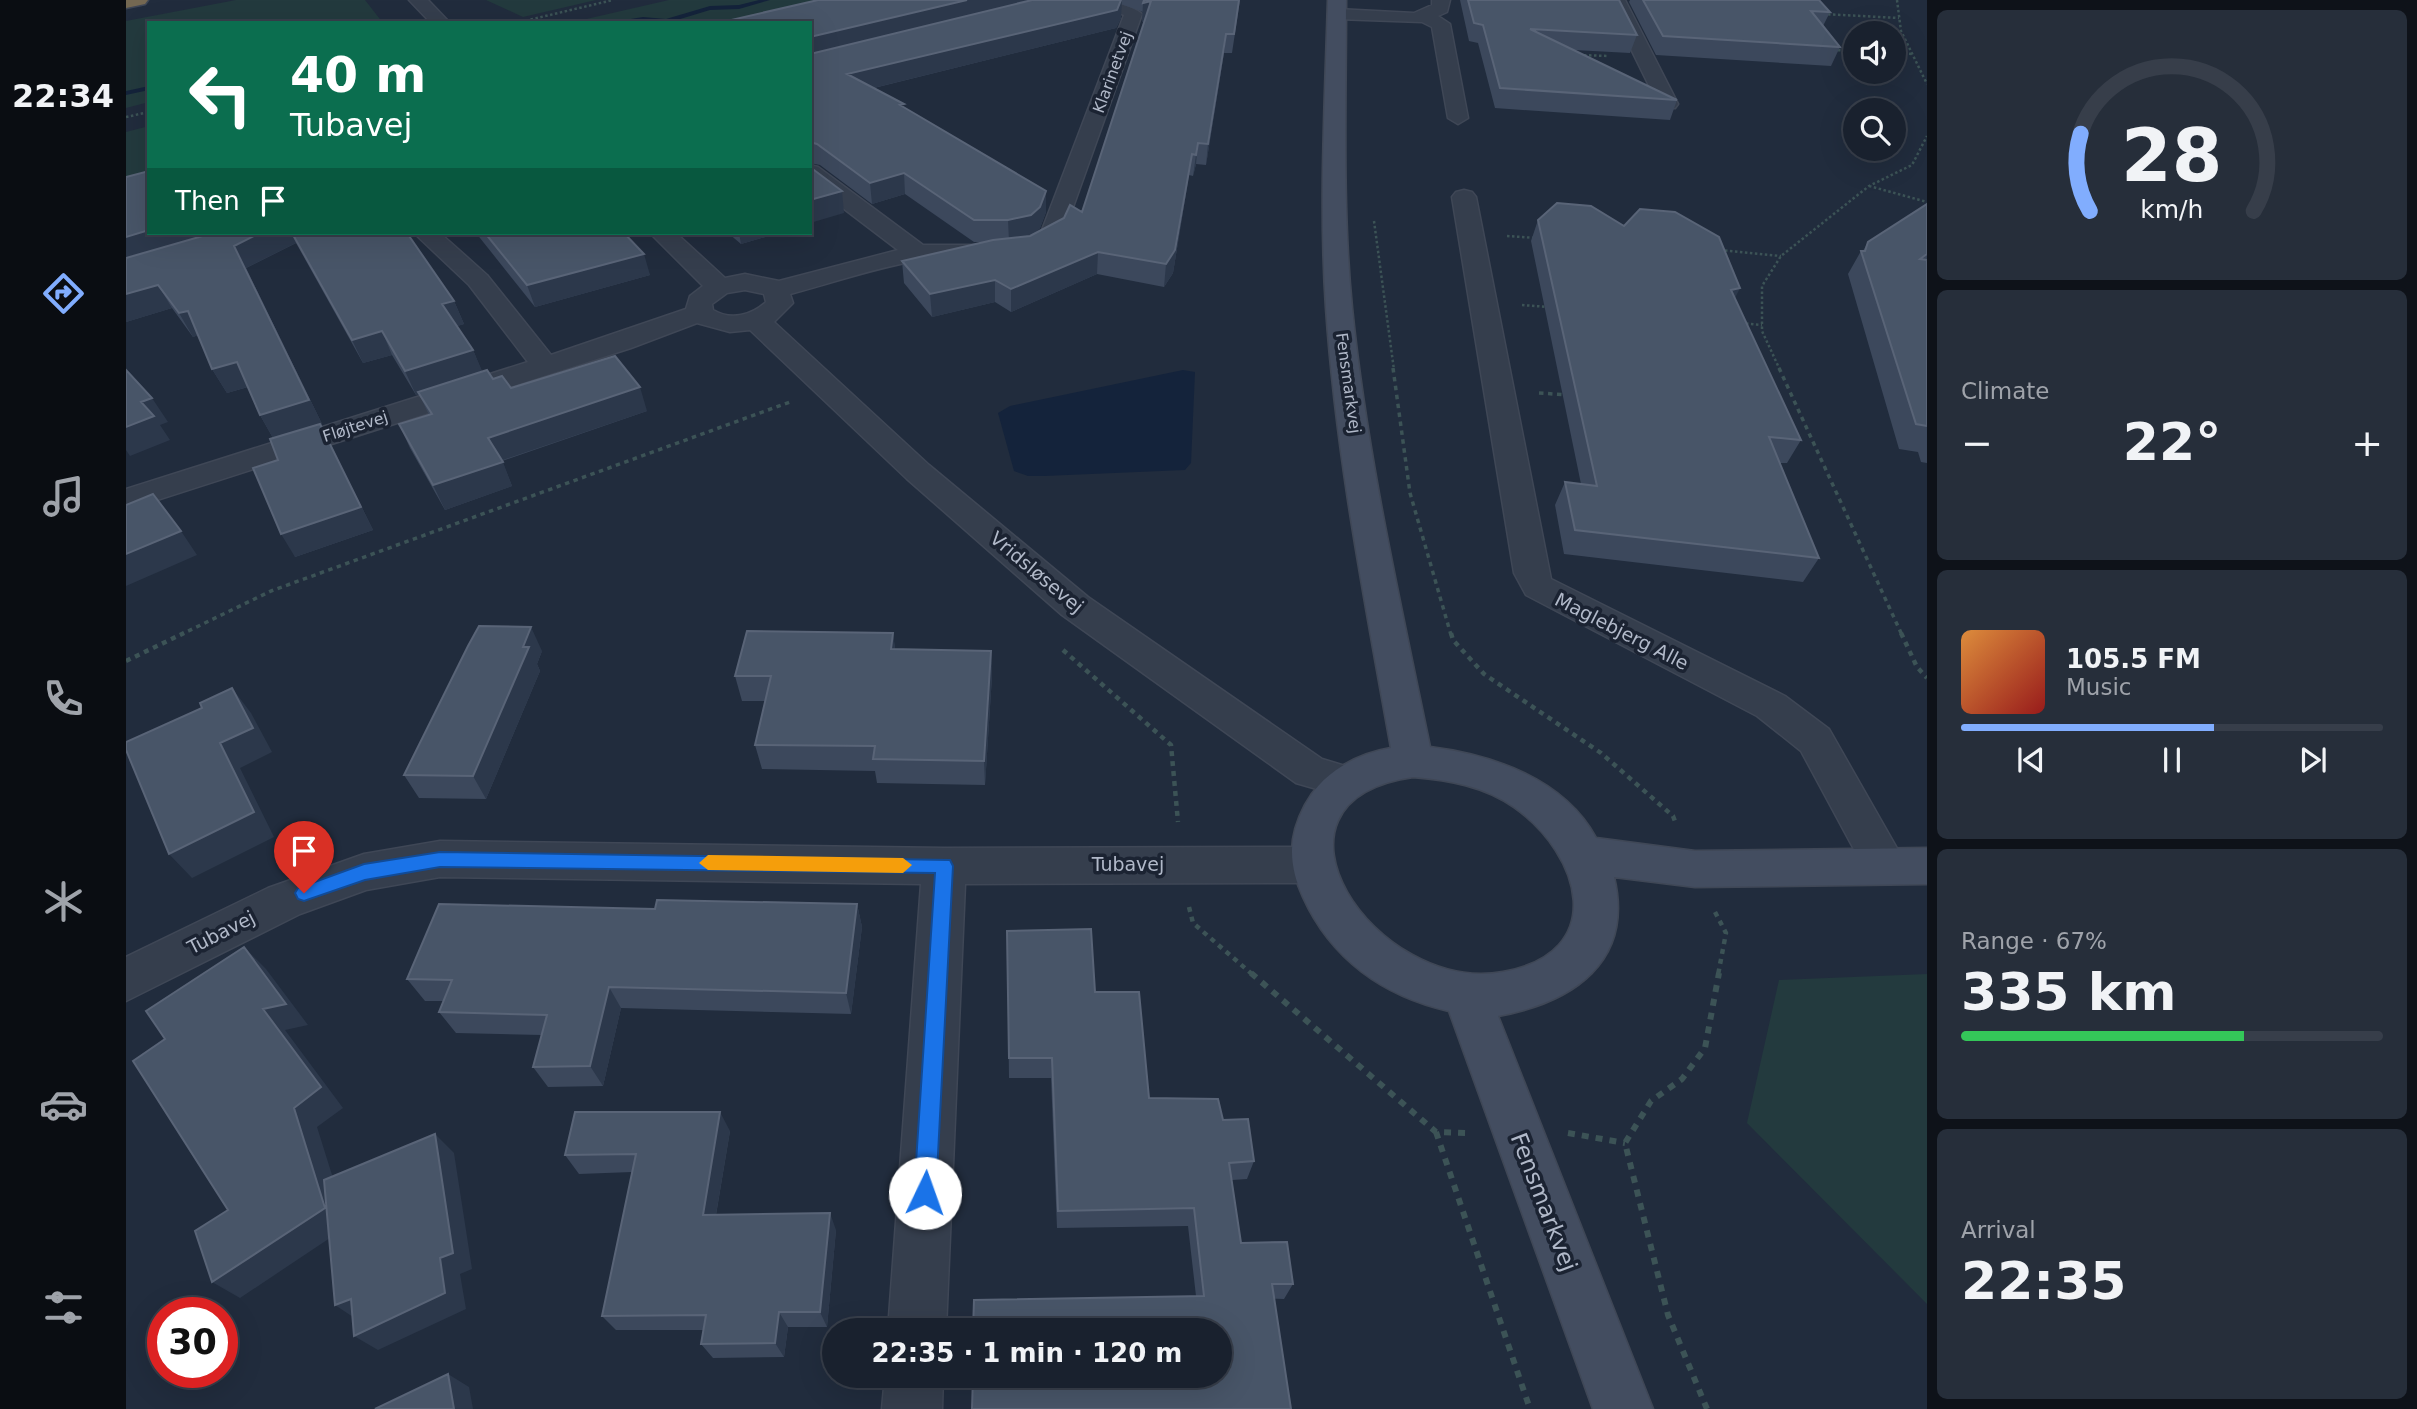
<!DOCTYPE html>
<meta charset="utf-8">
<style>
:root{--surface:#19212e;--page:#262e3a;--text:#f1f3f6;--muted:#9fa3aa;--line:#373e4a;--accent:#81adfe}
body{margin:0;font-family:"DejaVu Sans",sans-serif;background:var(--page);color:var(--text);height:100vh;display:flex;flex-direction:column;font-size:26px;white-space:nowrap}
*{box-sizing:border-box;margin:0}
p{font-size:23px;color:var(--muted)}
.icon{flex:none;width:38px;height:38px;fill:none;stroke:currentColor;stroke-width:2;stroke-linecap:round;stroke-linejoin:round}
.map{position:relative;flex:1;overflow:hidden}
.panel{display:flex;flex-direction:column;gap:10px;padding:10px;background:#0e1219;width:490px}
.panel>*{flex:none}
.guide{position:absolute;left:21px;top:21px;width:665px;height:214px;border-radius:0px;box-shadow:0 7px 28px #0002,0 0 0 2px var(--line);background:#0b6e4f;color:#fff;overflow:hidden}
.tools{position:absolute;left:1717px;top:21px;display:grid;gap:14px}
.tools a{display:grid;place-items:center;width:63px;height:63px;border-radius:50%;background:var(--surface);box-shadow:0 7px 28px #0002,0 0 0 2px var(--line);font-size:35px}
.speed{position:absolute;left:21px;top:1297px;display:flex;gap:14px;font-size:35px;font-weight:700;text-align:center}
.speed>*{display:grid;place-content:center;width:91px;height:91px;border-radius:50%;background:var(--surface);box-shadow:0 7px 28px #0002,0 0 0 2px var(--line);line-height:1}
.speed .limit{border:10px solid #d22;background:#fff;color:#111}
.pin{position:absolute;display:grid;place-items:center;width:60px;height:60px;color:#fff;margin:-72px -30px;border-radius:50% 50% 50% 0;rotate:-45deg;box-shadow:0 0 7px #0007}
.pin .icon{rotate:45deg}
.me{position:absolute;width:77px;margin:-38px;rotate:3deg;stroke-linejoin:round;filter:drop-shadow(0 0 5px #0008)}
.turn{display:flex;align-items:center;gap:24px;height:147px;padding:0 28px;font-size:32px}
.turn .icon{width:91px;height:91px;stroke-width:2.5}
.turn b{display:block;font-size:49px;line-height:60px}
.then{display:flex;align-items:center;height:66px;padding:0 28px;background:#0003;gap:14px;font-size:26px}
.big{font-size:52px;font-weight:700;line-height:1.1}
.panel .tile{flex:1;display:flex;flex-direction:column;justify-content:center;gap:10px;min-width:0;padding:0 24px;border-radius:10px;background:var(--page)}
.panel .dial{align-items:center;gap:0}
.dial svg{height:182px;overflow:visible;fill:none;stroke:var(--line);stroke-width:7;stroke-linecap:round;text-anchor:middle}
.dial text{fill:var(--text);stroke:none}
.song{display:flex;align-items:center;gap:21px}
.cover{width:84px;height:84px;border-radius:10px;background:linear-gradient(135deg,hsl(30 70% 55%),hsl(0 70% 35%))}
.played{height:7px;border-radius:4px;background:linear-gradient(90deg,var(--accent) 60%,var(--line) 60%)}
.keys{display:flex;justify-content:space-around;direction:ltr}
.heat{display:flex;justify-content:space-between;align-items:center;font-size:38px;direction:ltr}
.charge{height:10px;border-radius:5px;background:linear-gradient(90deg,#34c759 67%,var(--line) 0)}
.trip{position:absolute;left:696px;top:1318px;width:410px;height:70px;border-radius:35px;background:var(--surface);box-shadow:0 7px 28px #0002,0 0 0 2px var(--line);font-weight:700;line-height:70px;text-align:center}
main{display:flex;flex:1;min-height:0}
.menu{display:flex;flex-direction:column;width:126px;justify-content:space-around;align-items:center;background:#0a0d12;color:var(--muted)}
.menu .icon{width:49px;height:49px}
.menu .on{color:var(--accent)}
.menu b{font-size:32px;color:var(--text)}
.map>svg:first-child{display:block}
</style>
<main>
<nav class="menu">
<b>22:34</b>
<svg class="icon on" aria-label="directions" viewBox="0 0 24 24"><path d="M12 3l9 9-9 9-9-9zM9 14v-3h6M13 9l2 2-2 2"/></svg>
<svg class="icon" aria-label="music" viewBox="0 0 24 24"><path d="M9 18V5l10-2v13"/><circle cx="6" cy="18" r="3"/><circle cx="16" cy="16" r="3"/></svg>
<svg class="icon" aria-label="phone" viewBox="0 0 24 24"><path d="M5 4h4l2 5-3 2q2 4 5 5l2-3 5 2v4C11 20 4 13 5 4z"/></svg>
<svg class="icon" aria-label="climate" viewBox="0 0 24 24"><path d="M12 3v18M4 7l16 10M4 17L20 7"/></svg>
<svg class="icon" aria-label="car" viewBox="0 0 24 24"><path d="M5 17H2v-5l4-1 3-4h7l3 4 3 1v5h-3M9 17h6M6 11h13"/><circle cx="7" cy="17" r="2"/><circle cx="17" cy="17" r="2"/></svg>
<svg class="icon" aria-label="filters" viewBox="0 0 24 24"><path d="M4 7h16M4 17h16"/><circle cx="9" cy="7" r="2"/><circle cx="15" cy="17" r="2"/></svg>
</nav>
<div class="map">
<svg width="1801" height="1409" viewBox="0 0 1801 1409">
<rect width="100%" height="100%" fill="#212c3d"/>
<!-- green -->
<path fill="#233a3e" d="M110 0H239L257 23H23V102L0 108V21Z
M360 0H470L397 17Z
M543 0H762L671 23H443Z
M23 126V192L0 198V132Z
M1801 974V1304L1621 1123 1653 980Z"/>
<!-- water -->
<path fill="#14233b" d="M1057 370 1069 372 1065 463 1059 470 918 476H902L888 471 872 413 884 406Z"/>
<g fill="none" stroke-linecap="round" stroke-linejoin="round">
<!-- stream -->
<path fill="#14233b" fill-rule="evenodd" d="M633 0H644L613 9 584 10 541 23 517 21 480 23 517 17 540 19 584 6 613 5Z
M23 86V90L0 95V91Z"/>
<!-- street casing -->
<g stroke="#3f4756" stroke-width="3">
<path id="street" d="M283 0H302L324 23H305Z
M939 0C963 0 999 0 1016 14L936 238C897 274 837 253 790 261 748 268 706 283 664 294L667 303 648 322 803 465 962 597 1196 759 1236 771 1242 782 1236 793 1222 798 1170 783 936 615 781 479 624 330 604 332 571 323 505 348 0 510V489L402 362 343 285 288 233H314L361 275 425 355 560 309 564 296 577 286 524 233H550L599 278 619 274 653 281 772 250 684 183V165L692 167 797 245H883L906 239 916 230 998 15 979 7 940 6ZM619 290 638 294 640 302C626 315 605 321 587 310L586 304 601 293Z
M1306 0H1324L1321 12 1312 16 1324 24 1342 118 1332 124 1322 118 1306 27 1296 22 1211 19 1202 14 1211 9 1288 13 1306 5Z
M1481 0H1499L1552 104 1549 108H1535L1532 104Z
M1338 190 1346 192 1350 197 1425 579 1659 696 1703 729 1781 866 1774 879 1759 884 1744 879 1675 751 1631 716 1400 595 1388 573 1326 197 1330 192Z
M314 841 818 848 1186 847 1201 852 1208 865 1201 878 1186 883 839 884 820 1330H762L795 884 314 877 240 890 174 914 0 1001V957L142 888 238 854Z
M759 1376H817L816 1409H756Z"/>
</g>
<!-- secondary casing -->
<g stroke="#3f4756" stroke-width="3">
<path id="secondary" d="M1202 0H1220C1220 102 1216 206 1226 308 1241 456 1274 601 1304 747 1367 755 1438 779 1470 838L1569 851 1801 848V884L1569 887 1488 877C1508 962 1447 1002 1372 1016L1527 1409H1467L1323 1011C1257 996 1205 959 1177 897 1162 864 1162 837 1179 805 1196 773 1229 754 1265 748 1239 602 1210 456 1200 308 1193 205 1199 102 1202 0ZM1287 777C1323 780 1358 786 1388 807 1456 855 1483 953 1377 972 1250 995 1118 801 1287 777Z"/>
</g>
<!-- highway casing -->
<g stroke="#3e4655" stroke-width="3">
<path id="highway" d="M0 0H22L19 4 0 8Z"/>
</g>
<!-- path-far3 -->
<path stroke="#3c5356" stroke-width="2.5" stroke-dasharray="2.5 2.5" stroke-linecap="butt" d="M1771 0 1775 31 1801 84
M1697 14 1773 18
M390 23 487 0
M1707 50 1729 51
M1768 53 1787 54
M1453 55 1482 56
M0 117 23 112
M1743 186 1801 202
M1248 221 1268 370
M1381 236 1410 238
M1594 250 1655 256
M1396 305 1422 307
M1615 323 1636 325
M1654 370 1636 331V286L1655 256 1743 186 1786 165 1801 136"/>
<!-- path-far2 -->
<path stroke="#3c5356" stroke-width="3.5" stroke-dasharray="4.5 4.5" stroke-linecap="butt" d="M1267 368 1284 493 1325 635
M1653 368 1776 635
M1413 393 1443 395
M54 635 145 591 664 402"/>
<!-- path-far1 -->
<path stroke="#3c5356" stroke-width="4.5" stroke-dasharray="5 5" stroke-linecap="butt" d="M1325 633 1327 640 1358 674 1475 753 1547 816 1550 824
M1775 633 1791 667 1801 678
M937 650 1045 745 1052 822
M0 661 58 633
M1063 907 1067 923 1127 975
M1589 912 1600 933 1592 975"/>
<!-- path -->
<path stroke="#3c5356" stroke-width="6" stroke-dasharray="7 7" stroke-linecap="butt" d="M1125 973 1310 1132 1342 1133
M1310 1132 1404 1409
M1442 1133 1499 1143
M1581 1409 1542 1315 1499 1143 1525 1101 1556 1079 1579 1048 1593 973"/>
<!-- street -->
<use href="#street" fill="#353e4d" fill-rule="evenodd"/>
<!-- secondary -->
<use href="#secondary" fill="#434d60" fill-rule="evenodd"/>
<!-- highway -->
<use href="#highway" fill="#746852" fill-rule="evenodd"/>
</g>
<!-- wall -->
<path fill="#3c485c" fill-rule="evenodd" d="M692 0H1114L1106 53H1098L1080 165 1070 164 1067 176 1063 175 1047 273 1038 287 971 274 885 312 869 302 806 317 778 283 776 261 857 242H848L779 194 746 204 694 165 684 163V23H605V20ZM995 4 1017 12 1016 22 1018 21 956 212 907 234 914 228 920 212 778 107 748 88 990 28 995 18Z
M1334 0H1493L1511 35 1504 53 1448 50 1551 100 1544 120 1369 108 1352 43 1343 41Z
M1504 0H1693L1704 12 1697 26 1714 47 1705 66 1530 55 1503 2Z
M1801 204V463L1795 462 1792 452 1773 449 1722 274 1735 251H1737L1742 242Z
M1412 220 1609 298 1675 440 1661 463H1654L1693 558 1677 582 1438 554 1429 505 1439 482 1455 484 1405 241Z
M23 233H257L328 301 338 324 331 326 347 350 356 372 385 388 521 411 376 461 386 486 319 510 284 448 273 424 303 415 293 394 290 395 266 355 237 363 170 243 120 268 196 424 195 425 247 530 169 557 152 460 147 438 134 415 122 387 101 393 86 369 72 335 67 337 46 308 0 322Z
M350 233H500L524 275 409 307Z
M602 233H653L615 244Z
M767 633 769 649 865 651 866 676 859 785 751 783 749 771 636 769 629 745 639 701H616L609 676Z
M416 651 411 664 414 671 360 799 293 798 278 775Z
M731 904 736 927 725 1014 495 1008 477 1086 422 1087 407 1067 416 1035 330 1033 313 1012 318 1001H299L281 979 529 909Z
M881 931 969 992 1023 1098 1097 1120 1128 1161 1121 1179 1106 1180 1115 1243 1167 1284 1158 1299 1070 1296 1062 1226 931 1228 925 1078H883Z
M604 1131 590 1215 710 1230 701 1327H662L658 1357 587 1358 575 1344 578 1330H490L476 1316 506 1172 453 1174 439 1155Z"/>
<!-- shaded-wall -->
<path fill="#2c384b" d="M841 0H916L684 57V37Z
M996 0 995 18 990 28 723 94 721 74Z
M1025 1 1023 20 1016 22 1017 3Z
M1100 34 1098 53 1080 165 1082 144Z
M1072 143 1070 164 1067 176 1070 155Z
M1066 154 1063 175 1047 273 1038 287 1040 264Z
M778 173 779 194 746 204 744 183Z
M716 191 718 213 684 223V200Z
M920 191V212L914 228 905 237 883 242 882 220Z
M23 230V233H106L0 263V237Z
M134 233H165L170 243 120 268 196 424 195 425 247 530 169 557 155 534 235 507 148 440 134 415 108 246Z
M613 233H653L615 244Z
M972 252 971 274 885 312V289Z
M518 254 524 275 409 307 401 285Z
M869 280V302L806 317 804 294Z
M32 285 46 308 0 322V294Z
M1614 288 1603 310 1605 290Z
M328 301 338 324 326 328 316 304Z
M62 311 76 334 67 337 53 313Z
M256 331 266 355 237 363 226 340Z
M347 350 357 373 290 395 279 371Z
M111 362 125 386 101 393 86 369Z
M514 387 521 411 371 462 362 438Z
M26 398 42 422 34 425 44 440 4 456 0 450V427L15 402Z
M377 462 386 486 319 510 307 485Z
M55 531 71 555 0 586V554Z
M405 627 416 651 411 664 414 671 360 799 347 776Z
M767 633 770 658 765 649Z
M865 651 866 676 859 785 858 761Z
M106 688 125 713 146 752 114 768 148 837 66 878 43 854 94 743Z
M731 904 736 927 725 1014 720 993Z
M118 947 140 969 182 1025 159 1030 217 1108 191 1127 222 1226 114 1298 86 1282 199 1208Z
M483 987 495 1008 477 1086 464 1066Z
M594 1112 604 1131 587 1232 577 1215Z
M309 1134 328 1153 346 1269 334 1274 340 1309 252 1350 228 1336 314 1258Z
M704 1213 710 1230 701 1327 694 1312Z
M225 1299 233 1321 209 1305Z
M653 1312 662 1327 658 1357 649 1343Z
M322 1374 343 1387 347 1409H328Z"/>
<!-- building -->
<path fill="#485568" stroke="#596477" stroke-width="2" d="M692 0H841L684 37V23H608L605 20Z
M906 0H995L991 10 721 74 778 104 774 105 920 191 914 207 905 215 882 220H848L778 173 744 183 691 144 684 142V54Z
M1018 0H1113L1108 34H1100L1082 144 1072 143 1070 155 1066 154 1049 250 1040 264 972 252 885 289 869 280 804 294 776 261 867 240 904 236 938 218 944 205 956 212 1025 1 1017 3Z
M1342 0H1493L1511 35 1404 29 1551 100 1374 88 1357 25 1348 23Z
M1517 0H1693L1704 12 1685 11 1714 47 1537 36Z
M684 167 716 191 684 200Z
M23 171V230L0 237V177Z
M1431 203 1465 206 1498 226 1514 209 1549 212 1593 237 1614 288 1605 290 1675 440 1643 437 1693 558 1449 530 1439 482 1471 486 1412 220Z
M1801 204V254L1794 259 1801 260V426L1790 424 1735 251H1739L1742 242Z
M87 233H134L108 246 183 400 134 415 111 362 86 369 62 311 53 313 32 285 0 294V258Z
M166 233H257L259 235 266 233H281L328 301 316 304 347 350 279 371 256 331 226 340Z
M359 233H498L518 254 401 285Z
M489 356 514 387 362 438 377 462 307 485 273 424 306 414 292 392 361 370 367 379 376 376 385 388Z
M0 370 26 398 15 402 28 416 0 427Z
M194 424 235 507 155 534 127 468 152 460 144 439Z
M27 494 55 531 0 554V505Z
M353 626 405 627 397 647H403L347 776 278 775 342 646Z
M621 631 767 633 765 649 865 651 858 761 747 759 749 746 629 745 645 676H609Z
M106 688 127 728 94 743 128 812 43 854 0 750V742L76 708 74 703Z
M531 900 731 904 720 993 483 987 464 1066 407 1067 421 1015 313 1012 326 980 281 979 313 904 529 909Z
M965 929 969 992H1013L1023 1098 1092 1099 1097 1120 1122 1119 1128 1161 1103 1163 1115 1243 1161 1242 1167 1284H1146L1165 1409H846L847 1376H1094V1330H847L848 1300 1078 1296 1068 1208 932 1211 926 1058H883L881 931Z
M118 947 160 1004 137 1009 195 1087 168 1108 199 1208 86 1282 69 1231 102 1210 7 1061 39 1039 20 1011Z
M449 1112H594L577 1215 704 1213 694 1312H653L649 1343 575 1344 580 1315 476 1316 510 1154 439 1155Z
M309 1134 327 1253 314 1258 319 1293 228 1336 225 1299 209 1305 198 1180Z
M322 1374 328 1409H249Z"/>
<!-- route -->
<path fill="#1a73e8" stroke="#114b97" stroke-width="2" d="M314 852 824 860 827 866 810 1193 807 1201 799 1204 791 1201 788 1193 809 873 314 867 239 880 178 901 172 899 169 893 172 888 238 864Z"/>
<!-- slow -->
<path fill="#f59e0b" d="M582 855 777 858 786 865 777 873 582 870 573 863Z"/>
<g text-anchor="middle" stroke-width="7" stroke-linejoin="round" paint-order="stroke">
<!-- far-street labels -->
<g font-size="16" fill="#b1b9c9" stroke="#1b2332">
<text transform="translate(986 72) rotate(-70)" y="6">Klarinetvej</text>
<text transform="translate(1223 383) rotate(82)" y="6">Fensmarkvej</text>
<text transform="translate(229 426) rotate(-18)" y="6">Fløjtevej</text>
</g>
<!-- street labels -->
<g font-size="19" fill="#b1b9c9" stroke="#1b2332">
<text transform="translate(911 572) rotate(40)" y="7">Vridsløsevej</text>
<text transform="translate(1496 631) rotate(27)" y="7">Maglebjerg Alle</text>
<text x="1002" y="871">Tubavej</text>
<text transform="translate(95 932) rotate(-27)" y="7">Tubavej</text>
</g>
<!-- near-street labels -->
<g font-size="23" fill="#b1b9c9" stroke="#1b2332">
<text transform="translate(1418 1202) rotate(69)" y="8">Fensmarkvej</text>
</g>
</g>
</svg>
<div class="tools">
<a><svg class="icon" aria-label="sound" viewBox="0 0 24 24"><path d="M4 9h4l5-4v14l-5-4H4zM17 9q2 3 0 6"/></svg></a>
<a><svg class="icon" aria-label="search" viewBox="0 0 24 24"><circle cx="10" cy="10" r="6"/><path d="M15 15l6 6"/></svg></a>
</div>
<div class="speed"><div class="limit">30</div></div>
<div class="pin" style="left:178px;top:893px;background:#d93025"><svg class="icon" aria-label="arrive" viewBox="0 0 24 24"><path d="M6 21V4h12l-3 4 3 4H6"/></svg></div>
<svg class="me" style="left:799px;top:1193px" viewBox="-20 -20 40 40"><circle r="19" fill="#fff"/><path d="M0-13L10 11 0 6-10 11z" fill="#1a73e8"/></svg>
<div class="trip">22:35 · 1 min · 120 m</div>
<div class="guide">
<div class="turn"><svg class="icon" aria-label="left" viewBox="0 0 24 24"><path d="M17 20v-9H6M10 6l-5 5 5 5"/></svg><div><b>40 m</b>Tubavej</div></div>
<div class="then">Then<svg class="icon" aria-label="arrive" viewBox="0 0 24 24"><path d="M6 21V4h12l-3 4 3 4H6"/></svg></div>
</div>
</div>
<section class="panel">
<div class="tile dial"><svg viewBox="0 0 100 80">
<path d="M14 69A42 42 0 1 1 86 69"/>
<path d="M14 69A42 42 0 0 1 10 35" stroke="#81adfe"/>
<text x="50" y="56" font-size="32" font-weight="700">28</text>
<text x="50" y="72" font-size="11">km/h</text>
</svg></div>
<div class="tile"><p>Climate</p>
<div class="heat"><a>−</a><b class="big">22°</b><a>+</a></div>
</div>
<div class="tile">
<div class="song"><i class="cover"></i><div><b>105.5 FM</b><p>Music</p></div></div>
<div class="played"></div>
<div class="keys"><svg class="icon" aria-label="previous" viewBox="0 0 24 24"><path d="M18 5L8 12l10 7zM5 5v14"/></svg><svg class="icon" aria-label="pause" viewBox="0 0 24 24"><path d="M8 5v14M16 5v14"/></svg><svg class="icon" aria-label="next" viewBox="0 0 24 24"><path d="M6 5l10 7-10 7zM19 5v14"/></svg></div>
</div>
<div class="tile"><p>Range · 67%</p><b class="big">335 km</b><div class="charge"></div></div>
<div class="tile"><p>Arrival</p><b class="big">22:35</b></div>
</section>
</main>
